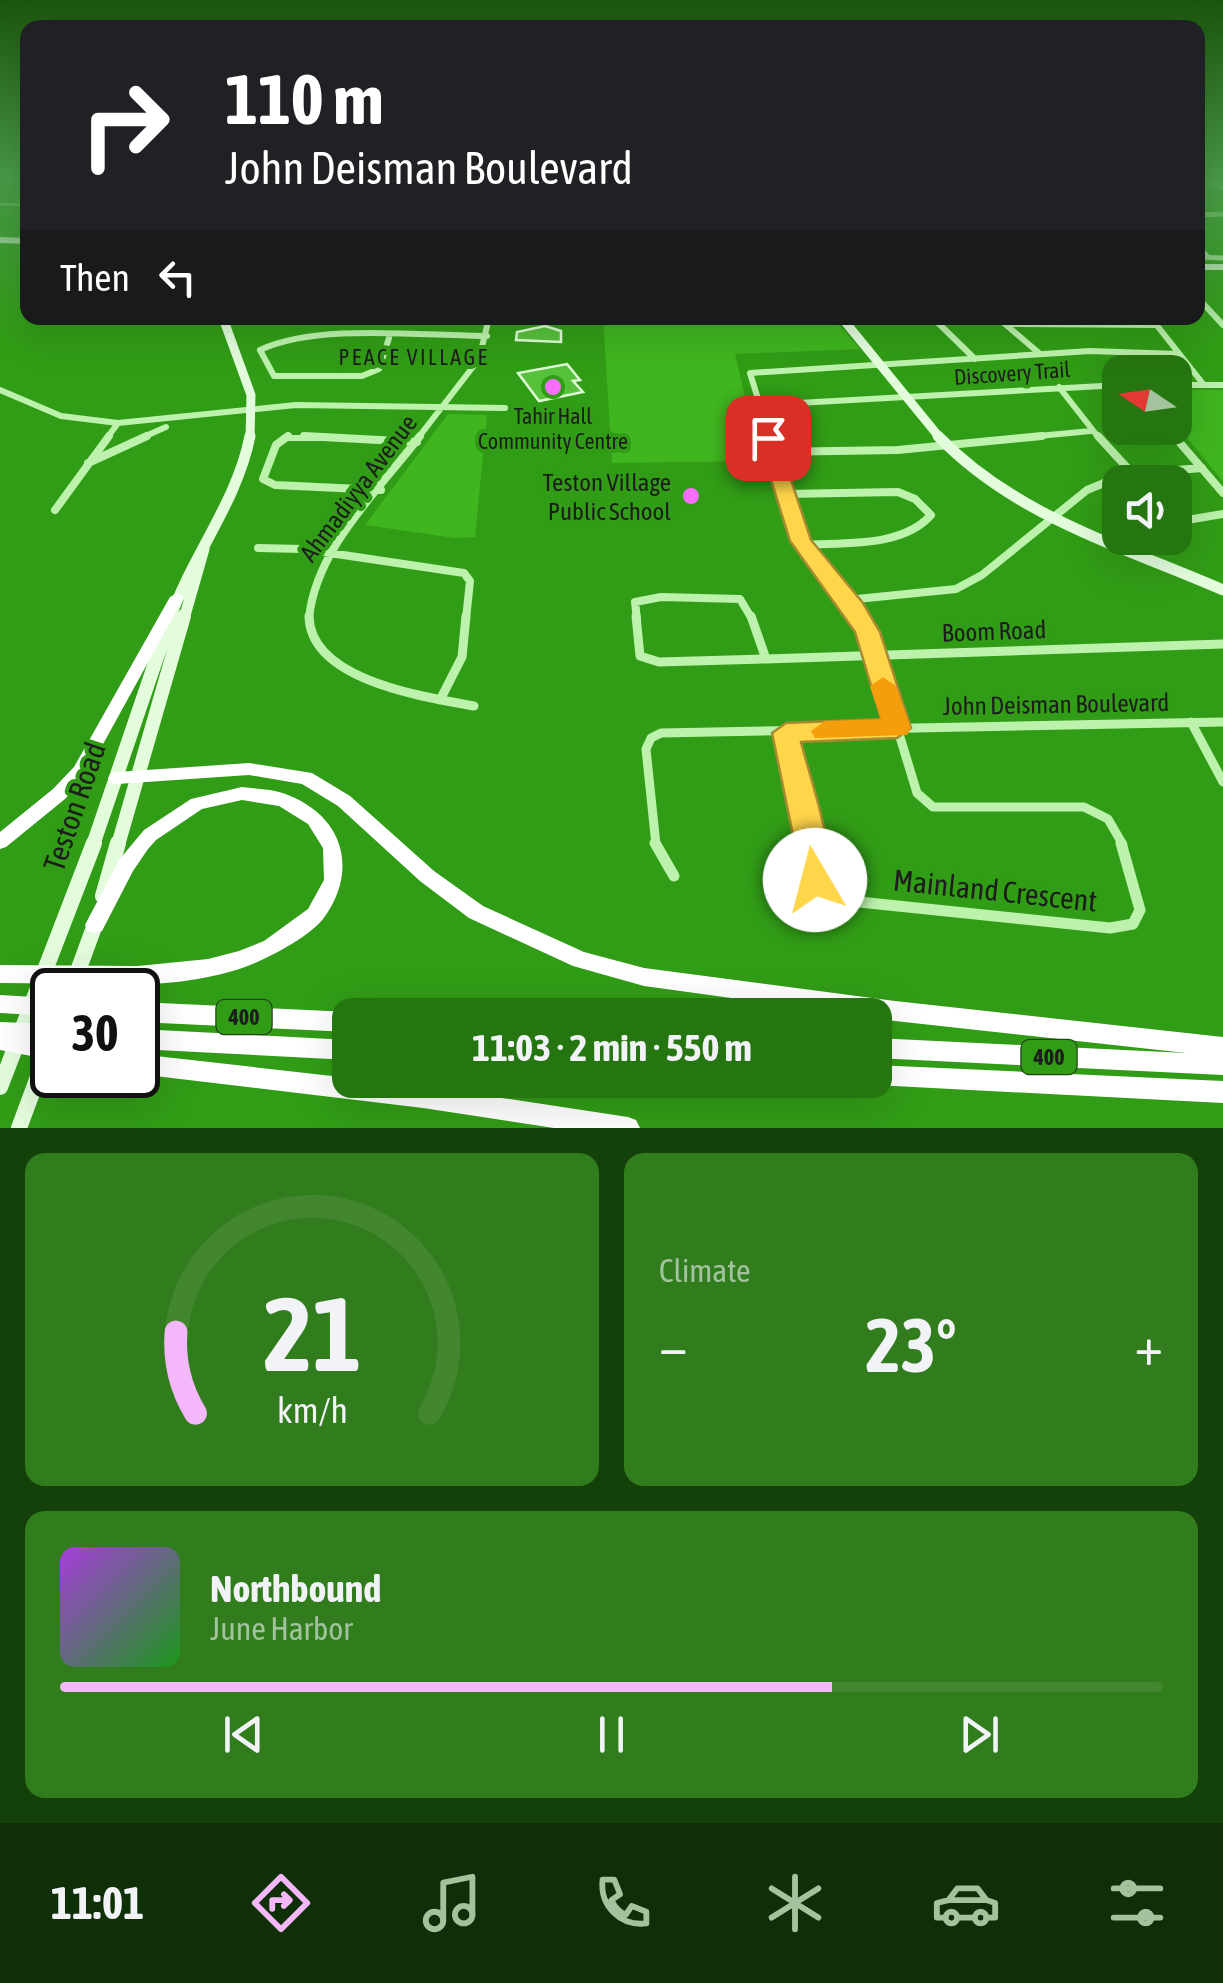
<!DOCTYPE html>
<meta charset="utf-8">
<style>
:root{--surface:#257510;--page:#317d1e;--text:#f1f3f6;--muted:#a3c39f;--line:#428730;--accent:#f4b7fa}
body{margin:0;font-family:"Asap Condensed",sans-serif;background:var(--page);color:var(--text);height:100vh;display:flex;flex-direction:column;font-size:38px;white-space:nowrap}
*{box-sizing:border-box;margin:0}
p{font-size:32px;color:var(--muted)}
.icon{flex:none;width:55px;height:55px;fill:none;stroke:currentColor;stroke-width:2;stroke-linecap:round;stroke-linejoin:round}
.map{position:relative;height:1128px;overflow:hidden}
.drawer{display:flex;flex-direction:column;gap:25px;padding:25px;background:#144009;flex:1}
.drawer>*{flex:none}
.hud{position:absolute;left:20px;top:20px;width:1185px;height:305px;border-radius:20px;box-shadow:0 10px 40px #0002;background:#202124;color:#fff;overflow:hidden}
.needle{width:65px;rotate:283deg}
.fabs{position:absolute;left:1102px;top:355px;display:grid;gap:20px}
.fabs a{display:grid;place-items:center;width:90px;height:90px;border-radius:20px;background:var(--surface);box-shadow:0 10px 40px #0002;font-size:50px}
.speed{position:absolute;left:30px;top:968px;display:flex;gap:20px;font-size:50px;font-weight:700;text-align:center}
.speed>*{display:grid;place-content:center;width:130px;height:130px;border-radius:50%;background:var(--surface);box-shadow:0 10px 40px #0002;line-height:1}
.speed .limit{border:5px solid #111;border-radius:15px;background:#fff;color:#111}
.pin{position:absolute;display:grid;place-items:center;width:85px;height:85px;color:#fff;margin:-42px;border-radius:20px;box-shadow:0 5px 15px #0006}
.me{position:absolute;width:110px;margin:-55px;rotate:352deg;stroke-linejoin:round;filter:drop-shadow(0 0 8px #0008)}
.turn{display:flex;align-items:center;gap:35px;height:210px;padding:0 40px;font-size:45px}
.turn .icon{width:130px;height:130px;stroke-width:2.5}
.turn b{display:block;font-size:70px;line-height:85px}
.then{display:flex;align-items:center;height:95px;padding:0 40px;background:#0003;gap:20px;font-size:38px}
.big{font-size:75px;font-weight:700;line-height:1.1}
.drawer .widget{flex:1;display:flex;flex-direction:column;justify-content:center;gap:15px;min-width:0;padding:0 35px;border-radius:20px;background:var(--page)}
.drawer .dial{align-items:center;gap:0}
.dial svg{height:260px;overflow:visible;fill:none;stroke:var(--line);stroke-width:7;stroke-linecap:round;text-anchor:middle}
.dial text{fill:var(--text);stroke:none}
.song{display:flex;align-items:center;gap:30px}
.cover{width:120px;height:120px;border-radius:15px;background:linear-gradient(135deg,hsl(280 70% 55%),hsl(120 70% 35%))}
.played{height:10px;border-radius:5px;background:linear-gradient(90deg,var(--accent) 70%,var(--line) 70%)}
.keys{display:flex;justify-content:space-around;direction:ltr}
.heat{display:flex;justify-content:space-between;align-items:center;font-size:55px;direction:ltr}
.drawer .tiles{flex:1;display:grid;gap:25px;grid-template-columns:1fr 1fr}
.widget:last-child{grid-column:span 2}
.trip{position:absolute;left:332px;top:998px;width:560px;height:100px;border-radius:20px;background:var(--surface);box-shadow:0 10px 40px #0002;font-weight:700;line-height:100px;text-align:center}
.tabs{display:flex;height:160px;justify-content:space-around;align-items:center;background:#0f2f06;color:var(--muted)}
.tabs .icon{width:70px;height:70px}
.tabs .on{color:var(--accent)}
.tabs b{font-size:45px;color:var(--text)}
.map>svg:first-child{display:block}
</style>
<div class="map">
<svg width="1223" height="1128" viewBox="0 0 1223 1128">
<rect width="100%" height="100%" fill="#319c16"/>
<!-- green -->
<path fill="#3fb51f" d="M603 318H833L860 349 735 354 760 461 612 463Z
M1175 390H1223V482L1175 423Z
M448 414 487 415 475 537 454 538 365 525Z"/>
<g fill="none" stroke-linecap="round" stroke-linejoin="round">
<!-- stream -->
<path stroke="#b3f59f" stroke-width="2.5" d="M0 204 28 205"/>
</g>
<!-- building -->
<path fill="#58c13b" stroke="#ddfdd4" stroke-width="2.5" d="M545 326 561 331V342L516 340 517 332Z
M567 364 580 380 573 381 583 392 539 401 518 373Z"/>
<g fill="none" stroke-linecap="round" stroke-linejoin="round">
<!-- street-far4 -->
<path stroke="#bcf2ac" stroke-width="5" d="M1198 215 1223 214
M1198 246 1208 257
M1198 257 1223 258"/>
<!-- street-far3 -->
<path stroke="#bcf2ac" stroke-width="6" d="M1198 298 1223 325
M933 318 975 359
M998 318 1039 353
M1151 318 1204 385
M1006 324 1157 325
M389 338 379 369 362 376H274L260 350C318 323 422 336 487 336
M1175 385H1223
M1059 387 1099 438
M0 390 61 416 118 423 296 405 505 408
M761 405 1120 385
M1167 428 1176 438
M107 438 118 423
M141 438 166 427
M285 438H350
M418 438 479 359 489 318
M770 438 750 373 1090 351 1179 354
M1017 438 1091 431"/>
<!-- street-far2 -->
<path stroke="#bcf2ac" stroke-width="8" d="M288 436 276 445 263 479 275 485 381 490
M304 436 417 442
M769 436 801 541 860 619
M1098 436 1132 473
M1174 436 1223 493
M771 452 898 450 1042 436
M88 463 147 436
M785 494 898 492 915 499 931 515C902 548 843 542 803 545
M55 510 109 436
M1175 522 1223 514
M258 548 303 549 464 573 470 581 466 619
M1137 551 1152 538
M847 600 956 589 982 575 1087 490 1126 474 1202 468
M309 619C315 549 379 490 420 436
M637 619 635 602 661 597 740 599 752 619"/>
<!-- street-far1 -->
<path stroke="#bcf2ac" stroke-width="9" d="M309 616C310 681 426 697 474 706
M636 616 640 656 659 662 766 659
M751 616 766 659
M859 616 868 632 917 793 933 807H1084L1108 819 1123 845
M766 659 1223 644
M440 700 462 657 466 616
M1191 722 1223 782
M785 733 811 845
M656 845 646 749 651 738 661 733 1223 722"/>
<!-- street -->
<path stroke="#bcf2ac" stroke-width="11" d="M655 843 674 876
M811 843 814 888 840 900 1110 928 1133 924 1140 910 1121 843"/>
<!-- secondary-far4 -->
<path stroke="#e2fcdc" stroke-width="6" d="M1203 178 1223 187
M0 240 28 241
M1198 267H1223"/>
<!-- secondary-far3 -->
<path stroke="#e2fcdc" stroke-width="9" d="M223 318 251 395 250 438
M842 318 940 438"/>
<!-- secondary-far2 -->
<path stroke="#e2fcdc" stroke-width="11" d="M938 436C1016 517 1122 546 1223 590
M170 619C192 556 237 502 250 436
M184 619 204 549"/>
<!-- secondary-far1 -->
<path stroke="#e2fcdc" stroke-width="14" d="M93 845 171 616
M118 845 184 616"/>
<!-- secondary -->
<path stroke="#e2fcdc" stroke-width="16" d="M103 896 118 843
M71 990 97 919
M0 1087 94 843
M19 1128 52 1039"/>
<!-- highway -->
<path fill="#fff" fill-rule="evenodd" d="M177 593 184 597 86 775 65 799 6 847 0 849V832L53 789 74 767 170 597Z
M249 763 312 773 350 796 434 871 483 906 584 952 644 968 895 1001 1223 1037V1075L875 1058V1038L1186 1053 895 1021 875 1018V1015H855L644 986 573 966 469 918 420 881 338 806 302 784 249 775 117 784 111 783 108 778 111 773 117 772Z
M242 787C257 789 274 789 288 795 344 817 359 871 323 919 309 937 267 959 245 967 168 994 80 983 0 983V965L138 966 208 959 239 951 264 941 308 909 324 880 323 848 308 824 279 806 242 800 202 809 156 840 148 849 133 871 102 931 95 933 88 931 85 925 119 860 144 830 191 799Z
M0 995 52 998V1016L0 1013Z
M138 1002 350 1012 357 1015H350V1032L138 1022Z
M0 1022 52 1024V1060L0 1050Z
M138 1029 350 1040V1060L138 1049Z
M138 1054 350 1078V1080L423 1086 628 1117 636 1120 640 1128H554L423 1108 138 1074Z
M875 1065 1223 1081V1103L875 1085 866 1080H875Z"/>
</g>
<!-- sky -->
<linearGradient id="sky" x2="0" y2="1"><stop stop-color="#1b560c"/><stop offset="0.53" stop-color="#489947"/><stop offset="1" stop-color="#489947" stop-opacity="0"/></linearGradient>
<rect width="1223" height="336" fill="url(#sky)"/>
<!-- route -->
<path fill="#ffd54a" stroke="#a68a30" stroke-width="2.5" d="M768 432 777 438 811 540 863 603 880 632 911 728 897 738 801 742C809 775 840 861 826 889L815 893 804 889 772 733 786 723 881 719 855 632 790 541 758 438Z"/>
<!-- slow -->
<path fill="#f59e0b" d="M883 677 896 686 911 728 907 735 815 738 811 731 825 721 881 719 870 686Z"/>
<!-- markers -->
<g fill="#f76eff" stroke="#319c16" stroke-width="4">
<circle cx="553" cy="387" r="10"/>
<circle cx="691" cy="496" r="10"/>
</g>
<g text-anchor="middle" stroke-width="8" stroke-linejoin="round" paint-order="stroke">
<!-- far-neighbourhood labels -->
<g font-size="22" letter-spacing="2.5" fill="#1d1d1d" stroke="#319c16">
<text x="414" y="365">PEACE VILLAGE</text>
</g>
<!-- far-street labels -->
<g font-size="22" fill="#1d1d1d" stroke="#319c16">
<text transform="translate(1012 373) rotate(-4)" y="8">Discovery Trail</text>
</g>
<!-- far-poi labels -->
<g font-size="22" fill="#1d1d1d" stroke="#319c16">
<text x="553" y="424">Tahir Hall<tspan x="553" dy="25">Community Centre</tspan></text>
</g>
<!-- shield labels -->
<g fill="#319c16" stroke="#23431b" stroke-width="2.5">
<rect x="216.5" y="1000" width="55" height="34" rx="8"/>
<rect x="1021.5" y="1040" width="55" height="34" rx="8"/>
</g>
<g font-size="22" font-weight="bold" fill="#1d1d1d">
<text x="244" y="1025">400</text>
<text x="1049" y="1065">400</text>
</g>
<!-- poi labels -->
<g font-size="25" fill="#1d1d1d" stroke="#319c16" text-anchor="end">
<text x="671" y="491">Teston Village<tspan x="671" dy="29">Public School</tspan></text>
</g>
<!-- street labels -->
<g font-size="25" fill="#1d1d1d" stroke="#319c16">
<text transform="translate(358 488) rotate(-53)" y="9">Ahmadiyya Avenue</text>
<text transform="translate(994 631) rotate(-2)" y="9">Boom Road</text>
<text transform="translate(1056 704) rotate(-1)" y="9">John Deisman Boulevard</text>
</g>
<!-- near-street labels -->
<g font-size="30" fill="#1d1d1d" stroke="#319c16">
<text transform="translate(75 807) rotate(-71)" y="10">Teston Road</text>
<text transform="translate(995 891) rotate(6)" y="10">Mainland Crescent</text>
</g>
</g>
</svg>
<div class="fabs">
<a><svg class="needle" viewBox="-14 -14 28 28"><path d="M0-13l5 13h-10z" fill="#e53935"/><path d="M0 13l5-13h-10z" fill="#a3c39f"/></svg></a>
<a><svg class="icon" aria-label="sound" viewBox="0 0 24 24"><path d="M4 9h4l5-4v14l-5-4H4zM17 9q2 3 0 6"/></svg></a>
</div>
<div class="speed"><div class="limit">30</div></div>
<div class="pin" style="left:768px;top:438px;background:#d93025"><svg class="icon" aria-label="arrive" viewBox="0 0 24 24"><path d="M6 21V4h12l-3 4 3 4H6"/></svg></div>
<svg class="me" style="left:815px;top:880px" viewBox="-20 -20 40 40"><circle r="19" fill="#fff"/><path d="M0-13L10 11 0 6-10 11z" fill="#ffd54a"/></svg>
<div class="trip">11:03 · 2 min · 550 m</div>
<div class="hud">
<div class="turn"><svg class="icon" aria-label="right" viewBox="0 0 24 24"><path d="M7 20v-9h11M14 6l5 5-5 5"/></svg><div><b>110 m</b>John Deisman Boulevard</div></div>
<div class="then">Then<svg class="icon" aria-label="left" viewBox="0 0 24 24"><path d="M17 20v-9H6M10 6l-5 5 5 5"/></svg></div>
</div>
</div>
<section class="drawer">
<div class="tiles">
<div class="widget dial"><svg viewBox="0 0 100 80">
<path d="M14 69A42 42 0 1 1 86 69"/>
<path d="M14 69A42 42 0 0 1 8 44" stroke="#f4b7fa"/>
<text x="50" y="56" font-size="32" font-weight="700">21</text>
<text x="50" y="72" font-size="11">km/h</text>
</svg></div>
<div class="widget"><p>Climate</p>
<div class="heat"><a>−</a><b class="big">23°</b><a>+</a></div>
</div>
<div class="widget">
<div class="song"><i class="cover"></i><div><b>Northbound</b><p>June Harbor</p></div></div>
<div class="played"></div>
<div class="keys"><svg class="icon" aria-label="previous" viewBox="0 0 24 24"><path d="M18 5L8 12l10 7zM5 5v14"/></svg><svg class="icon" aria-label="pause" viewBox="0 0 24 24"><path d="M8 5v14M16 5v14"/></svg><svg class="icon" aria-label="next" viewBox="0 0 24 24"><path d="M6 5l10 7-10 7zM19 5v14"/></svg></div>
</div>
</div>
</section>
<nav class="tabs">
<b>11:01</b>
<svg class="icon on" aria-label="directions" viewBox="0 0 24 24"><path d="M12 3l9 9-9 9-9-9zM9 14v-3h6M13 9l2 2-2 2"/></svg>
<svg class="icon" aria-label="music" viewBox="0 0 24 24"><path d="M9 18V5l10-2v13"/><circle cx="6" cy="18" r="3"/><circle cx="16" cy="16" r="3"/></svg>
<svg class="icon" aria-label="phone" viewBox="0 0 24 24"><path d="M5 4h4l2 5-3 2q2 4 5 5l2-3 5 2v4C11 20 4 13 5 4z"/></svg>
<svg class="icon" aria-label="climate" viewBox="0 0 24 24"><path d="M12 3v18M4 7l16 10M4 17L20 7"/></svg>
<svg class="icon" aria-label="car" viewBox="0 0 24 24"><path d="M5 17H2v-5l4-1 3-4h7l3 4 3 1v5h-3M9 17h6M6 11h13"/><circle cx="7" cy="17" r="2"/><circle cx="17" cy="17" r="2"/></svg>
<svg class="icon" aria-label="filters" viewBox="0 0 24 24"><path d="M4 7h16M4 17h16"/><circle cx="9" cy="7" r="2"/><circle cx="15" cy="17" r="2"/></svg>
</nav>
